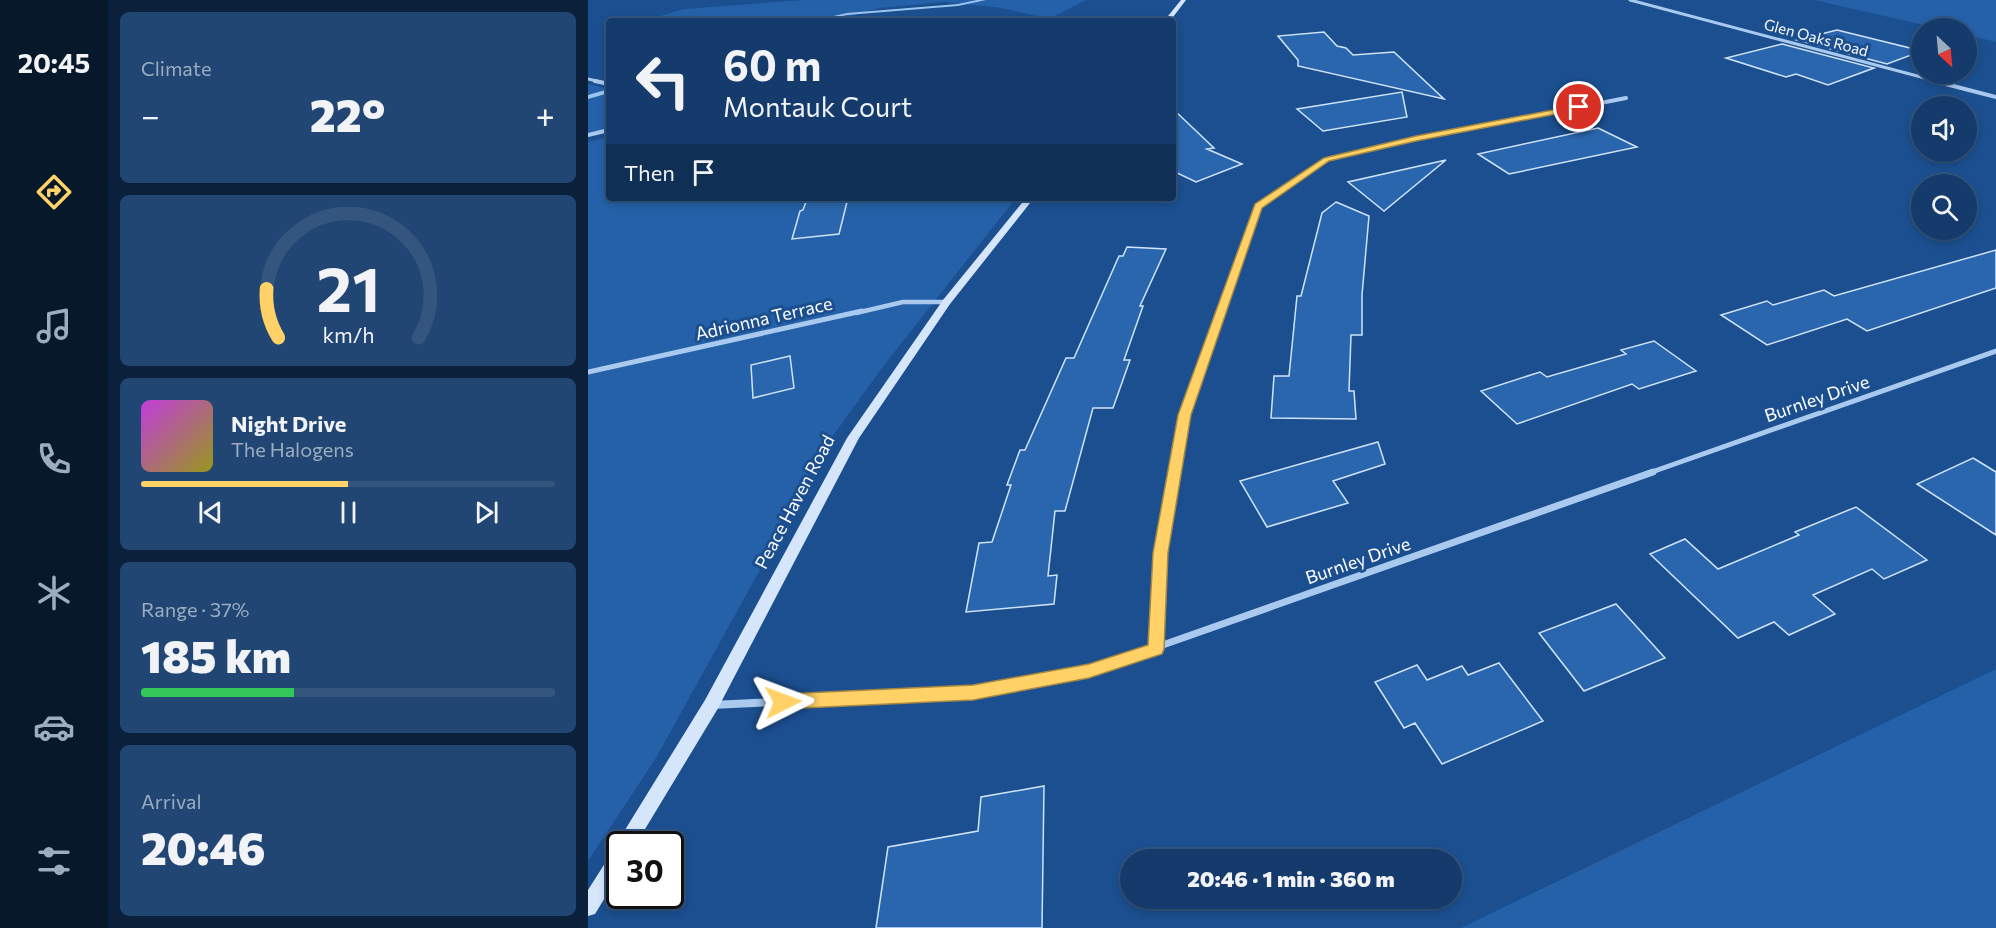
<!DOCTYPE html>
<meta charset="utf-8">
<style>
:root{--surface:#143b6b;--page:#214673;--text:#f1f3f6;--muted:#9dadc1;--line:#33557e;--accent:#ffd166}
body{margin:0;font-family:Commissioner,sans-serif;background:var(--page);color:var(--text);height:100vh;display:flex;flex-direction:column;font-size:22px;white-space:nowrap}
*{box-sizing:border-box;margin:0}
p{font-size:20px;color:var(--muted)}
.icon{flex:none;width:33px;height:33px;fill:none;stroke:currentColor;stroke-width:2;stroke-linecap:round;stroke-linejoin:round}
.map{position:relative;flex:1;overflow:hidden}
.panel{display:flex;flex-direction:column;gap:12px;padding:12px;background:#0b203b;width:480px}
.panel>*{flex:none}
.guide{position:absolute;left:18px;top:18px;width:570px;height:183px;border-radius:6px;box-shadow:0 3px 9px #0003,0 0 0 2px var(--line);background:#143b6b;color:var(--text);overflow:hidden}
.needle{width:39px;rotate:154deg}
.fabs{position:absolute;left:1323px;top:18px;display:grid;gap:12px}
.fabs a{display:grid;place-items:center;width:66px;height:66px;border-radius:50%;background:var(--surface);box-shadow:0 3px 9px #0003,0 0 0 2px var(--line);font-size:30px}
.speed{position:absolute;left:18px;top:831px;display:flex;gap:12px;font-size:30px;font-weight:700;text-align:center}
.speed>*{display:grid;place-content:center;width:78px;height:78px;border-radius:50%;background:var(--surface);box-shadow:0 3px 9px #0003,0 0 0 2px var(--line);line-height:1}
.speed .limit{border:3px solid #111;border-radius:9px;background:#fff;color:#111}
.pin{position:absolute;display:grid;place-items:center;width:51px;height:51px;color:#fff;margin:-26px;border:3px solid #fff;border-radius:50%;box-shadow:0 2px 6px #0007}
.me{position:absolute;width:66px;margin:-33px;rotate:87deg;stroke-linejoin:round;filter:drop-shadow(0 0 4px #0008)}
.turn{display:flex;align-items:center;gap:21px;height:126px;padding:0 18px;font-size:27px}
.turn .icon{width:78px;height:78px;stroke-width:2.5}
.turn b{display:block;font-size:42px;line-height:51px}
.then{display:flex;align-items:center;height:57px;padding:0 18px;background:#0003;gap:12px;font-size:22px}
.big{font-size:45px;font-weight:800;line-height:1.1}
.panel .card{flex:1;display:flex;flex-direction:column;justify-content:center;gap:9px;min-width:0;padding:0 21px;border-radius:9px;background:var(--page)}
.panel .dial{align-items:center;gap:0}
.dial svg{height:156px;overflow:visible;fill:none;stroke:var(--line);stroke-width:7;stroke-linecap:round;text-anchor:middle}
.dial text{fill:var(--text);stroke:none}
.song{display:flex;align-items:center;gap:18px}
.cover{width:72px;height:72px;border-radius:9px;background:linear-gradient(135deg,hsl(290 70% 55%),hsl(60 70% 35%))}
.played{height:6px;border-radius:3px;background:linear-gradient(90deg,var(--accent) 50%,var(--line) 50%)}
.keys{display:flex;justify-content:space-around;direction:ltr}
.heat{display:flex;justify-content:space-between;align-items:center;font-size:33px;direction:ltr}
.charge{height:9px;border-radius:4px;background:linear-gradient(90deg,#34c759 37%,var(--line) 0)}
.trip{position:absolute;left:532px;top:849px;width:342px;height:60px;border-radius:30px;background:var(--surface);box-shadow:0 3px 9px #0003,0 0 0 2px var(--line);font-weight:800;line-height:60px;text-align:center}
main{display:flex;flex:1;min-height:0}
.dock{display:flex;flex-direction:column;width:108px;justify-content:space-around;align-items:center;background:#08182b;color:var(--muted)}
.dock .icon{width:42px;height:42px}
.dock .current{color:var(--accent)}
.dock b{font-size:27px;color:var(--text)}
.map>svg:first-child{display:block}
</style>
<main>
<nav class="dock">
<b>20:45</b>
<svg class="icon current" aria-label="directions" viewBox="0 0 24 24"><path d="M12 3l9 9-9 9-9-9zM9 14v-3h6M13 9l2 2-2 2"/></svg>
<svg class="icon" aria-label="music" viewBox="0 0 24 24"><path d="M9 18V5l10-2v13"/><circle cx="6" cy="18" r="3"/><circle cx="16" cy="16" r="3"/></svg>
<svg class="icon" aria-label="phone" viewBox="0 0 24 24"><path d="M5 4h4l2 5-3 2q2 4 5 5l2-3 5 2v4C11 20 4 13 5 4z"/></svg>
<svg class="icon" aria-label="climate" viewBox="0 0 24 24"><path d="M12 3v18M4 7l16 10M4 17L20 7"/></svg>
<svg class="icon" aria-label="car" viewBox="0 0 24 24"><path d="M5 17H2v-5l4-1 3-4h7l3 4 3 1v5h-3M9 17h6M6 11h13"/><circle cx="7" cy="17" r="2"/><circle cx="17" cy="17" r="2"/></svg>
<svg class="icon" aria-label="filters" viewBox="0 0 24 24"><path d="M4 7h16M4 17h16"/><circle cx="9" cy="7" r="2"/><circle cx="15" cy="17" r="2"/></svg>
</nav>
<section class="panel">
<div class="card"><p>Climate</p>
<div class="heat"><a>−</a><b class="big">22°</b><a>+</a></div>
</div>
<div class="card dial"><svg viewBox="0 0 100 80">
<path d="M14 69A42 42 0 1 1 86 69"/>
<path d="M14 69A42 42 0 0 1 8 44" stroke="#ffd166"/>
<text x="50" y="56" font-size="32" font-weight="700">21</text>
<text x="50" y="72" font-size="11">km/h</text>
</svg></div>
<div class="card">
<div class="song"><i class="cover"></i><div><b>Night Drive</b><p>The Halogens</p></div></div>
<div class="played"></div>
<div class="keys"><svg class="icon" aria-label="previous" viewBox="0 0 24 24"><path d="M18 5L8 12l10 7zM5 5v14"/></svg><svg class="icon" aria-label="pause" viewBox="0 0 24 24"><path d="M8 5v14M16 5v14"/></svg><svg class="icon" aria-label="next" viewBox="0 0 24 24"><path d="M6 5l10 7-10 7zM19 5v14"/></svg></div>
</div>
<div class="card"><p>Range · 37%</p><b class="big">185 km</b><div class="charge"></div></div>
<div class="card"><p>Arrival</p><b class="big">20:46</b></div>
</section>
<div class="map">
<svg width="1408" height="928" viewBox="0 0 1408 928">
<rect width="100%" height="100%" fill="#1b4f8f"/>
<!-- green -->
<path fill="#2461a8" d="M215 0H498L461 19 414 8 356 2 291 8 246 21H55L96 9Z
M1226 0H1408V42L1379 35 1378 28H1349Z
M0 84 21 89V129L0 134Z
M21 137V198H428L297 364 234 451 215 492 68 758 0 861V142Z
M1408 669V928H873Z"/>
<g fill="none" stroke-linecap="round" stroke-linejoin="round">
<!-- stream -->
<path fill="#9cc4f0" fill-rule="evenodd" d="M389 0H398L370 6 259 15 232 21H223L259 13 370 4Z
M21 89V93L0 99V95Z"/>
</g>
<!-- building -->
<path fill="#2a66ad" stroke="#cfe3fa" stroke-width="1.5" d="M1249 30 1334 51 1299 64 1209 40Z
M736 32 749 46 758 48 765 55 806 52 856 99 710 66V60L690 36Z
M1194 44 1286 68 1240 85 1208 74 1198 77 1138 58Z
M814 92 819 117 735 131 709 109Z
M585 109 626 148 619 149 654 164 608 182 585 171Z
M1010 128 1049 147 921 174 890 154Z
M858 160 796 211 760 182Z
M260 198 251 234 204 239 212 211 215 210 218 202Z
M748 202 781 216 774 295V335H763L761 391H766L768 419 683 418 686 376H701L709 296H713L734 213Z
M539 247 578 249 552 306H555L536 360H542L525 408H505L477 511H467L460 576 469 575 466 604 378 612 391 543 404 542 423 485H419L432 450H437L478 358H486L531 256H535Z
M1408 250V288L1279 331 1259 319 1179 345 1133 315 1179 301 1185 305 1236 290 1246 296Z
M1066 341 1108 371 1051 389 1044 384 929 424 893 391 952 372 959 377 1038 354 1033 350Z
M202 356 206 388 165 398 163 365Z
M790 442 797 464 745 481 760 503 679 527 652 481Z
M1385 458 1408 472V535L1329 484Z
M1268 507 1339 560 1296 579 1284 569 1225 595 1247 614 1201 635 1186 622 1150 638 1062 554 1097 539 1130 569 1211 535 1207 532Z
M1028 604 1077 658 996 691 951 633Z
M911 663 955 721 854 764 827 723 816 728 787 682 829 665 839 680 874 666 880 675Z
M456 786 454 928H288L300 847 390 831 393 797Z"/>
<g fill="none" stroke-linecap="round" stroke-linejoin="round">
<!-- minor-far5 -->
<path stroke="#a9c9ee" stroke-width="3" d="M1042 0 1352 82
M0 79 13 82"/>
<!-- minor-far4 -->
<path stroke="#a9c9ee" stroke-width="4" d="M7 81 21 84
M1346 81 1408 97
M0 135 21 130
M702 184 739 159 828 139 1038 98"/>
<!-- minor-far3 -->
<path stroke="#a9c9ee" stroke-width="4.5" d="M268 313 315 302H358
M632 313 670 206 704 183"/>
<!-- minor-far2 -->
<path stroke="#a9c9ee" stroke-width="5" d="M0 372 274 311
M586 473 596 415 633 311
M1061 473 1408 351"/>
<!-- minor-far1 -->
<path stroke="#a9c9ee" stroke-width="7" d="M568 649 573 553 587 472
M477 675 501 671 1065 472"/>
<!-- minor -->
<path stroke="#a9c9ee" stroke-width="8" d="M124 705 385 692 485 674"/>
<!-- secondary -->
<path fill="#d6e6fa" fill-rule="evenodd" d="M593 0H598L582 21H576Z
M438 198H446L362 304 271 438 129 710 48 844H32V873L7 914 0 916V890L26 849 30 847 29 844 32 838 117 700 259 438 355 300Z"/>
</g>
<!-- route -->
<path fill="#ffd166" stroke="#a68842" stroke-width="1.5" d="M991 105 994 109 828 141 741 161 674 208 603 415 580 553 576 649 574 654 501 678 385 700 195 709 188 707 186 702 188 696 195 694 385 685 501 664 560 645 565 553 590 415 667 204 736 158 828 136Z"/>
<g text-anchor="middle" stroke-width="6" stroke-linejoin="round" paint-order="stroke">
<!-- far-street labels -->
<g font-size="15" fill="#fff" stroke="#1b4f8f">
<text transform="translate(1228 38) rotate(15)" y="5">Glen Oaks Road</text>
</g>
<!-- street labels -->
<g font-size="18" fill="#fff" stroke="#1b4f8f">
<text transform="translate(176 319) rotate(-13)" y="6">Adrionna Terrace</text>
<text transform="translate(1229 399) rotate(-19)" y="6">Burnley Drive</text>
<text transform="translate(207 502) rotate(-62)" y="6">Peace Haven Road</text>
<text transform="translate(770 561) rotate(-19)" y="6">Burnley Drive</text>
</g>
</g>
</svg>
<div class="fabs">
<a><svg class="needle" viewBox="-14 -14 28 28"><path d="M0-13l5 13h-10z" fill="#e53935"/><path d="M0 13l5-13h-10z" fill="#9dadc1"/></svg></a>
<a><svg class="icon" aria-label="sound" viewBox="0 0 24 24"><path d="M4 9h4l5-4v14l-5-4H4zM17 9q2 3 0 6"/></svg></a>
<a><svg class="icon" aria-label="search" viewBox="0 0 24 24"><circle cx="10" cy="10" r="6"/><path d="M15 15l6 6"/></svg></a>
</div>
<div class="speed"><div class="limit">30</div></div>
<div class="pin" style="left:991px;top:107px;background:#d93025"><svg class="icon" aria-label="arrive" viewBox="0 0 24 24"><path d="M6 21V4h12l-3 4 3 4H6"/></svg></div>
<svg class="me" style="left:195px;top:702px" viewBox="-20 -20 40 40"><path d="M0-17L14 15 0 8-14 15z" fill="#ffd166" stroke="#fff" stroke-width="4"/></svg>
<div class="trip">20:46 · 1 min · 360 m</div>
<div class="guide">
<div class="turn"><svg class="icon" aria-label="left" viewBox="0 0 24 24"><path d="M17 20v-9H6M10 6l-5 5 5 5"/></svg><div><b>60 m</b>Montauk Court</div></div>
<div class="then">Then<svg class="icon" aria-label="arrive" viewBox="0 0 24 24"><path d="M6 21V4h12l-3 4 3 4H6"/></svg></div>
</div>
</div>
</main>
